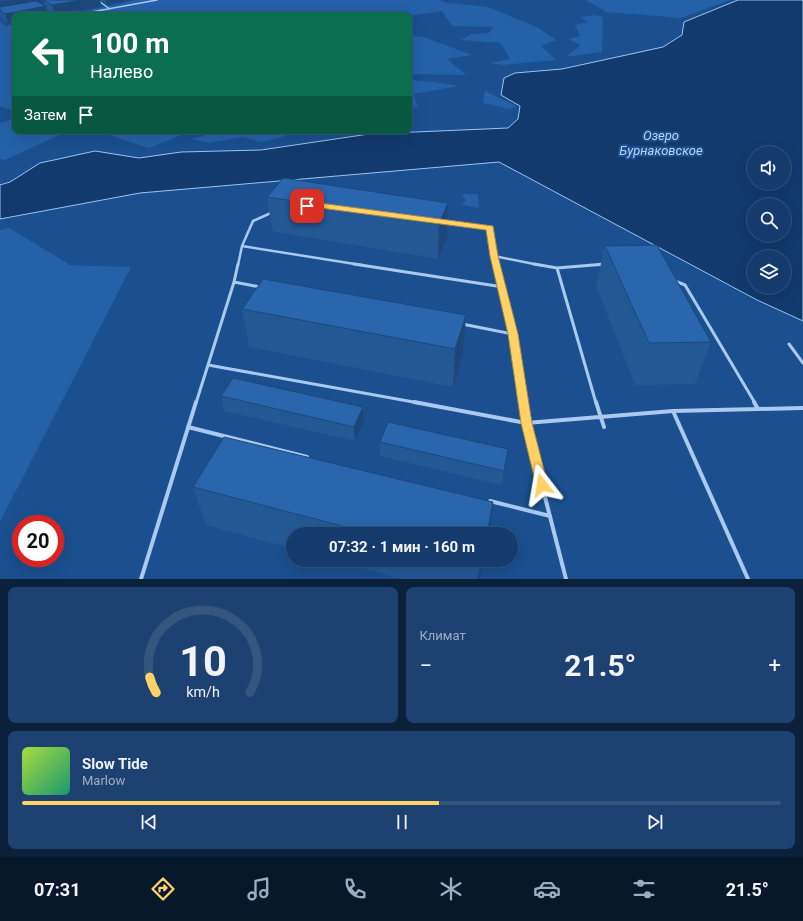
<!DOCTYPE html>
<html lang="ru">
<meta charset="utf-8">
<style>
:root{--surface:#143b6b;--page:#1d4271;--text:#f1f3f6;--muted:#9dadc1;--line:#33557e;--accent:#ffd166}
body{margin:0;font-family:Roboto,sans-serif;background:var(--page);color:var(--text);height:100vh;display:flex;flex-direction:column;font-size:15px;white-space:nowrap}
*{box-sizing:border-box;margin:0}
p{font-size:13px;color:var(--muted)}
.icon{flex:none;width:22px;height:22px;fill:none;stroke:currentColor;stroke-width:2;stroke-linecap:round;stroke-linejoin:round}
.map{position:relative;height:579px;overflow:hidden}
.drawer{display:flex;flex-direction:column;gap:8px;padding:8px;background:#0b203b;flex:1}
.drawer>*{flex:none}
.banner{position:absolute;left:12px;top:12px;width:400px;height:122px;border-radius:8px;box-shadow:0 4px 16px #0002,0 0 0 1px var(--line);background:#0b6e4f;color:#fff;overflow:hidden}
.buttons{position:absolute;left:747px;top:146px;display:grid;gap:8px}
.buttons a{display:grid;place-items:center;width:44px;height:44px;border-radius:50%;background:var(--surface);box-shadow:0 4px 16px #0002,0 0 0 1px var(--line);font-size:20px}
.speed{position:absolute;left:12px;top:515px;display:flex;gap:8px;font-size:20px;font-weight:700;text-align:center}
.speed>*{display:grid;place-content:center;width:52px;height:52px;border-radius:50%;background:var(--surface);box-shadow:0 4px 16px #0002,0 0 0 1px var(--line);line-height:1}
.speed .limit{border:6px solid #d22;background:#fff;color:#111}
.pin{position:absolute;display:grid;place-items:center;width:34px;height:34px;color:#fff;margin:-17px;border-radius:8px;box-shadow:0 2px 6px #0006}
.me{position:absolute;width:44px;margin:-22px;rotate:346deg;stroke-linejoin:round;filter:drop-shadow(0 0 3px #0008)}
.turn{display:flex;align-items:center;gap:14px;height:84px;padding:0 12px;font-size:18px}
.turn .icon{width:52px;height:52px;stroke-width:2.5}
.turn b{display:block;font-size:28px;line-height:34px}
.then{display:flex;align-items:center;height:38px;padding:0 12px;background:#0003;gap:8px;font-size:15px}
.big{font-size:30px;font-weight:700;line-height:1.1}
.drawer .tile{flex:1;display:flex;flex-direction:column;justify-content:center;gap:6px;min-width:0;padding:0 14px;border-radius:8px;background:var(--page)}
.drawer .dial{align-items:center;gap:0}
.dial svg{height:104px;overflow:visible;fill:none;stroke:var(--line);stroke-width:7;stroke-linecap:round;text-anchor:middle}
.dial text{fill:var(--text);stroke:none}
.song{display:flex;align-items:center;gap:12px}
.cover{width:48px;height:48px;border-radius:6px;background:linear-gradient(135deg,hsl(80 70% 55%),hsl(160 70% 35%))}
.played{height:4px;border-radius:2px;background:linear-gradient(90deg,var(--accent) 55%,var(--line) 55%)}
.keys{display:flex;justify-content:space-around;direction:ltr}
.heat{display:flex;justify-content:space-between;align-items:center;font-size:22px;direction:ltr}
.drawer .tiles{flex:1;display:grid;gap:8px;grid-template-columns:1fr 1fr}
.tile:last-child{grid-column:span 2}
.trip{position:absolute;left:286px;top:527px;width:232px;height:40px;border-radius:20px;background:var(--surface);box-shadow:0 4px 16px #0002,0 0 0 1px var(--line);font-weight:700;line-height:40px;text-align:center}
.tabs{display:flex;height:64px;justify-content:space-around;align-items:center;background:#08182b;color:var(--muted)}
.tabs .icon{width:28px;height:28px}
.tabs .current{color:var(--accent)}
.tabs b{font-size:18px;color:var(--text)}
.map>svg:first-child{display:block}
</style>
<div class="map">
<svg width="803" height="579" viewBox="0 0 803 579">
<rect width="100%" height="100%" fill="#1b4f8f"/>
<!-- green -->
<path fill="#2461a8" d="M136 0H440L448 3 488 7 537 27 556 40 541 46 556 60 502 65 490 63 510 59 501 43 461 40 471 34 489 33 493 27 452 26 442 11 409 16 66 15Z
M586 0H730L681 18 606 12Z
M595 15 603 17 602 52 566 57 580 45 569 39 580 36 575 25 588 22 580 17Z
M0 22 5 26 15 24V112L0 106Z
M409 36 424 37 472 55 447 59 466 75 409 74Z
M409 80 434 82 458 86 414 94 418 107 409 108Z
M485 91 516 106 510 109 483 103Z
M15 118V131H68L5 160 0 159V123Z
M97 131H191L149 148Z
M257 131H285L289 134 279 138 261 142 243 137 209 143 191 139 209 134H244Z
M463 194H478L479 208 462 205 466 200 462 196Z
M9 228 70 265 131 267 0 522V230Z"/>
<!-- water -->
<path fill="#123a6d" stroke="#9cc4f0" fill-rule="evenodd" d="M738 0H803V321L757 300 499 162 140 193 0 219V185L10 182 40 163 95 151 139 158 181 152 261 150 369 134 508 128 518 119 520 106 501 95 504 78 515 73 562 69 663 47 682 35 684 22ZM754 153H784V183H754ZM754 205H784V235H754ZM754 257H784V287H754Z"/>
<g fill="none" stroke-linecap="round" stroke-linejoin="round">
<!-- lane-far3 -->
<path stroke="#a9c9ee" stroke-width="1.5" d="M97 0 110 9
M45 11 53 15
M75 15 157 0"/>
<!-- lane-far2 -->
<path stroke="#a9c9ee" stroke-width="2.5" d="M444 222 490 228 496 265
M242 246 361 265
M494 256 539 265
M238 265 242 246 253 221 273 212
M597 265 605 264"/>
<!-- lane-far1 -->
<path stroke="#a9c9ee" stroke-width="3" d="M354 264 503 287
M496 264 513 334 523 403
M534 264 557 268 605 264
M557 268 596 403
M675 281 685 285 755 403
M234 282 260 287
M462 324 513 334
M789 344 803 363
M208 365 234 282 238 264
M196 403 208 365 419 403"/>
<!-- lane -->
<path stroke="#a9c9ee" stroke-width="4" d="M414 402 526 423 673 411 758 409 754 402
M523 402 526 423 566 579
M596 402 604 427
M758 409 803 408
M673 411 748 579
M188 427 307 457
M490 501 550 516
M141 579 196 402"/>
</g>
<!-- wall -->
<path fill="#245895" d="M0 0H100L101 6 65 13 55 14 46 9 48 15H15V22L8 23 0 16Z
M100 0H130L107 4Z
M267 197 448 203 447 238 438 259 272 231Z
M605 246 711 342 695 384 635 385 596 285Z
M242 309 466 315 463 353 453 387 249 347Z
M221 396 363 407 364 421 355 441 224 411Z
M380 442 508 449 502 485 380 456Z
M193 487 493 502 489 534H293V549L206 525Z
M333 560H484L480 579H402Z"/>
<!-- shaded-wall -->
<path fill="#1d4779" d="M15 0H43L44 4 2 11 0 10V2Z
M82 0H100L101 6 65 13 55 14 52 5Z
M106 0H130L107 4Z
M46 6 48 15H15V22L8 23 5 14Z
M448 203 447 238 438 259 439 224Z
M466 315 463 353 453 387 455 349Z
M363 407 364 421 355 441 354 427Z
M508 449 506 463 502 485 504 471Z
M493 502 489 534H487Z
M481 560H484L480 579H478Z"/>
<!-- building -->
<path fill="#2a66ad" stroke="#1d4779" d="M0 0H15L0 2Z
M43 0H82L52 5Z
M36 1 46 6 5 14 0 10V7Z
M283 178 448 203 439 224 267 197Z
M657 245 711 342 649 343 605 246Z
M263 279 466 315 455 349 242 309Z
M233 378 363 407 354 427 221 396Z
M388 422 508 449 504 471 380 442Z
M224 437 493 502 487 534H373L193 487Z
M472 560H481V562Z"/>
<!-- route -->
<path fill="#ffd166" stroke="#a68842" d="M320 203 493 226 498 256 518 334 532 423 548 485 546 489 542 490 538 489 536 485 521 423 508 334 490 256 486 230 320 208 307 209 304 206 307 204Z"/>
<g text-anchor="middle" stroke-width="4" stroke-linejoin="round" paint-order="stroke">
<!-- far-water labels -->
<g font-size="13" font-style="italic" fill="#b5d3f5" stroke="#1b4f8f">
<text x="661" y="140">Озеро<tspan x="661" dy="15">Бурнаковское</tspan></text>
</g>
</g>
</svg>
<div class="buttons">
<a><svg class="icon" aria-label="sound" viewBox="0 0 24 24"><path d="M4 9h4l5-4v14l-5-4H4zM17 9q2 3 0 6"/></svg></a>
<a><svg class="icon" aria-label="search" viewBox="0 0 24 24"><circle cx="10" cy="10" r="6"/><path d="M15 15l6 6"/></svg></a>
<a><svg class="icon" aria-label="layers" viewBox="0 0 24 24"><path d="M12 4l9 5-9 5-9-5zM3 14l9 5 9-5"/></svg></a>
</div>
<div class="speed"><div class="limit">20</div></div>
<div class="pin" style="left:307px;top:206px;background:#d93025"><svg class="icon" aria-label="arrive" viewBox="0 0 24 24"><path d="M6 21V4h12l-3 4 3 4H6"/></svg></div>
<svg class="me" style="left:542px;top:485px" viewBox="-20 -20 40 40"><path d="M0-17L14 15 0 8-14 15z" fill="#ffd166" stroke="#fff" stroke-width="4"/></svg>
<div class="trip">07:32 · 1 мин · 160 m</div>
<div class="banner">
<div class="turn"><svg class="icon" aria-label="left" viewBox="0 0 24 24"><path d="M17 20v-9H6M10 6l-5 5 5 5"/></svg><div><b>100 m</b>Налево</div></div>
<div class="then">Затем<svg class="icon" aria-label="arrive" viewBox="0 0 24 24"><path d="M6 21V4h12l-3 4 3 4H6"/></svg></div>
</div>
</div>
<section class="drawer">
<div class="tiles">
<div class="tile dial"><svg viewBox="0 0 100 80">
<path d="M14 69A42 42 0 1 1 86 69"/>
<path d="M14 69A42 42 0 0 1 9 57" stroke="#ffd166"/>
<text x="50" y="56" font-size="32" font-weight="700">10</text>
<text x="50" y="72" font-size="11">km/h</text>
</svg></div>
<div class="tile"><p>Климат</p>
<div class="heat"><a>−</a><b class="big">21.5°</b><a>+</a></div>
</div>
<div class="tile">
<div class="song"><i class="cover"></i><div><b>Slow Tide</b><p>Marlow</p></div></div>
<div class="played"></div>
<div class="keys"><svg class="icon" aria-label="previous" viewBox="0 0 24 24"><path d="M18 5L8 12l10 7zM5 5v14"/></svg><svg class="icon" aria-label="pause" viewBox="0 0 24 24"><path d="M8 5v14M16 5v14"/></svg><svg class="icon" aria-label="next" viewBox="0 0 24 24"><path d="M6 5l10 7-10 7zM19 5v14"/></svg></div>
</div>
</div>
</section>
<nav class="tabs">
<b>07:31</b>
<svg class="icon current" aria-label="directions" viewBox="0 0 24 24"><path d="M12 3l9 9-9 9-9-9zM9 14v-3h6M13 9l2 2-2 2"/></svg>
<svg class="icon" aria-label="music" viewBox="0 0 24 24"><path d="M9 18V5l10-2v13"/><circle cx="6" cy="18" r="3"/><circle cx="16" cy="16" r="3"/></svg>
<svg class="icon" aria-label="phone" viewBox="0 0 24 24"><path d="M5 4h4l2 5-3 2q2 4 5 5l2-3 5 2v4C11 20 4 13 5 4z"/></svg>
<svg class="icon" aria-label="climate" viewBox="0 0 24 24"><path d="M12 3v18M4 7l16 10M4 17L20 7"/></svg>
<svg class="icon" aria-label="car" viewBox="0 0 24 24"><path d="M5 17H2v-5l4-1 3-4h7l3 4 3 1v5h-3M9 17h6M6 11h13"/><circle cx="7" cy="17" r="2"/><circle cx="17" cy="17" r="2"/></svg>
<svg class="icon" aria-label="filters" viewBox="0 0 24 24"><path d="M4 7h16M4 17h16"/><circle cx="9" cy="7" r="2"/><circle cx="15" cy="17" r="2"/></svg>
<b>21.5°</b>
</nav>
